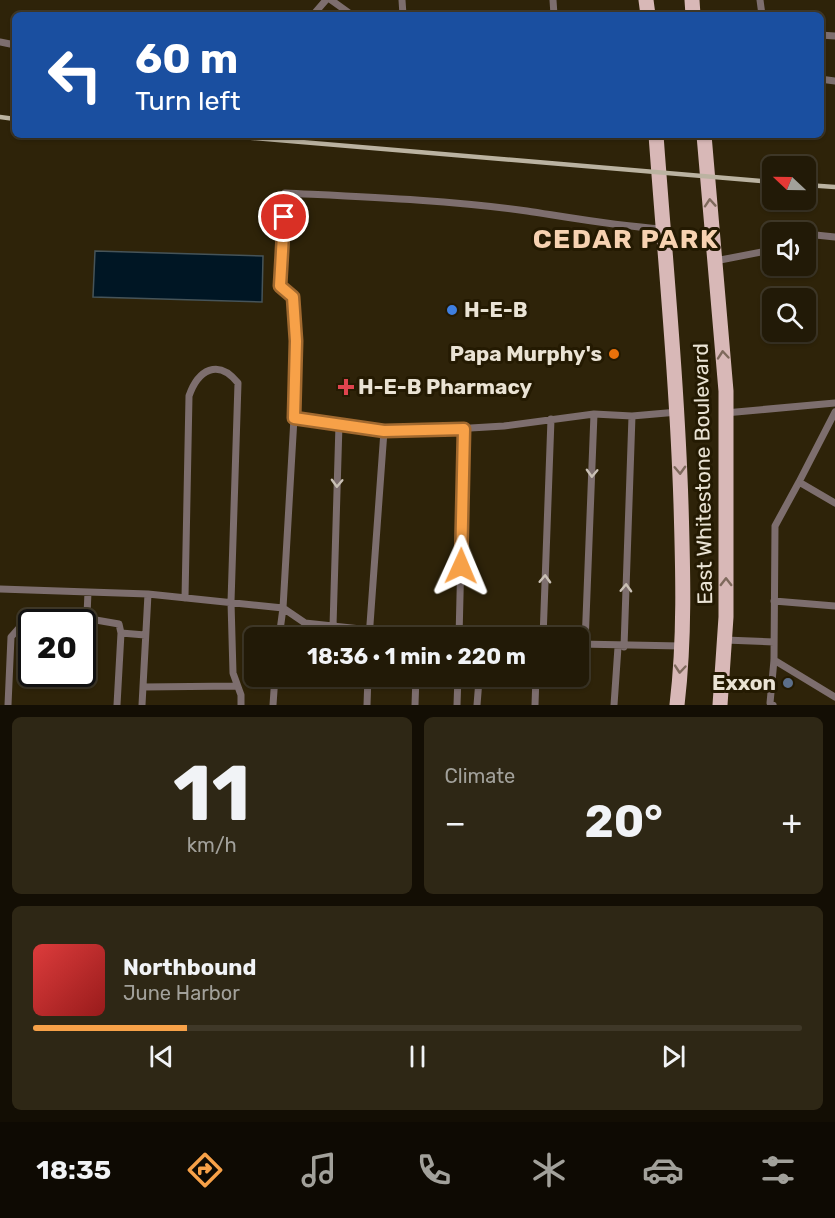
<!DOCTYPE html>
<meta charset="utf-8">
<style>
:root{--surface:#221a07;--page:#2e2715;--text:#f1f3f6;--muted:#a2a19b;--line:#3f3828;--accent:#f7a148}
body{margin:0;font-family:Rubik,sans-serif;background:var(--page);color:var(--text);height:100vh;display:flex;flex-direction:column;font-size:22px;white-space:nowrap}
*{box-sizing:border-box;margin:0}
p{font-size:20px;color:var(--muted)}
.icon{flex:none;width:33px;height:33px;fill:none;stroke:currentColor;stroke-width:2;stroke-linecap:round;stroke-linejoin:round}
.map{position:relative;height:705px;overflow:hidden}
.panel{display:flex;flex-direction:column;gap:12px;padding:12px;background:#130e04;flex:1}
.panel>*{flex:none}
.top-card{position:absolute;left:12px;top:12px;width:812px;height:126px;border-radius:9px;box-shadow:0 2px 4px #0004,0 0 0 2px var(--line);background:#1a4fa0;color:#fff;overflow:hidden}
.needle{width:39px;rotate:292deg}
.controls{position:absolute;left:762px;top:156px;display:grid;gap:12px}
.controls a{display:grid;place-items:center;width:54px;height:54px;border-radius:9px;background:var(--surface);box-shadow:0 2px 4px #0004,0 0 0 2px var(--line);font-size:30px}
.speed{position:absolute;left:18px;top:609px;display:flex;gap:12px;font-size:30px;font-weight:700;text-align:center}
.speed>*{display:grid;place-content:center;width:78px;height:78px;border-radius:50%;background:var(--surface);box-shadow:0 2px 4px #0004,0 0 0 2px var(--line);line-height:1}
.speed .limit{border:3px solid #111;border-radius:9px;background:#fff;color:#111}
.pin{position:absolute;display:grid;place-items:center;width:51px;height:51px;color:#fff;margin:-26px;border:3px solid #fff;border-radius:50%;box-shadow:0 2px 6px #0007}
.me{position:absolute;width:66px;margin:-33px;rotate:1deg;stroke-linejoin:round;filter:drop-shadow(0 0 4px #0008)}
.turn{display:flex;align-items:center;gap:21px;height:126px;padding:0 24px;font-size:27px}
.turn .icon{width:78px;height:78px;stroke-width:2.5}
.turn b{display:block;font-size:42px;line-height:51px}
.big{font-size:45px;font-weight:700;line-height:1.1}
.panel .tile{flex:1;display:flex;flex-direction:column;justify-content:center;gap:9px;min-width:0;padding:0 21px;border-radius:9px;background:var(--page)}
.panel .dial{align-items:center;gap:0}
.dial b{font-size:78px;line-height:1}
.song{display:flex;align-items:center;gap:18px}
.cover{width:72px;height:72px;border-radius:9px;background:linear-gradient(135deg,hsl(0 70% 55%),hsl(0 70% 35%))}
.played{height:6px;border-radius:3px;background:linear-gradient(90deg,var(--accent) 20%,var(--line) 20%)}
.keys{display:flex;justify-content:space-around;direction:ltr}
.heat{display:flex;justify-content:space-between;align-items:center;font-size:33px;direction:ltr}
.panel .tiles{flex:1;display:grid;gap:12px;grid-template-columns:1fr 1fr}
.tile:last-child{grid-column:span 2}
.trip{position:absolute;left:244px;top:627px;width:345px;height:60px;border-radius:9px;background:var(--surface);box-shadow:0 2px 4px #0004,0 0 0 2px var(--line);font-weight:700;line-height:60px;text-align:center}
.tab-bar{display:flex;height:96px;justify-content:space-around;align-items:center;background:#0e0a03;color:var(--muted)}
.tab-bar .icon{width:42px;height:42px}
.tab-bar .on{color:var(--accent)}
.tab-bar b{font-size:27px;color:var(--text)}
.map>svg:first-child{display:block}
</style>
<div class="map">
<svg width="835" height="705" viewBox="0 0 835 705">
<rect width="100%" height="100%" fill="#2e2309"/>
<!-- water -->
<path fill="#001624" stroke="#465459" stroke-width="1.5" d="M95 251 263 256 262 302 93 297Z"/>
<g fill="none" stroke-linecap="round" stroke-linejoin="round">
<!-- lane -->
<path stroke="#7d6e6e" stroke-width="7" d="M331 0 352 15
M402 0 403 15
M553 0 554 15
M760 0 762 15
M313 15 326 0
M820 35 835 36
M0 42 15 45
M820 79 835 81
M806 234 835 237
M715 261 772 250
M835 412 799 482 835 503
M725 413 835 403
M294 418 296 341 293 297 280 286 285 193C366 197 447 200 527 211 572 218 616 226 662 229
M0 589 148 594 283 608 294 418 384 431H420L504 426 594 414 632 416 678 412
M88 592 87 615 90 619 119 624 121 633
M185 598 189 396C198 370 218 358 238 383L231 602 233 673 241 695V705
M774 601 835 606
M333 626 339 424
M279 638 283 608 305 623 370 630 498 638
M369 638 384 431
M459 638 464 429
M543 638 551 419
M725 640 774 642
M579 644 681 646
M585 644 594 414
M624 647 632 416
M774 660 835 697
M143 687 237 686
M8 705 11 637 19 628 34 621 87 615
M117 705 121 633 145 635
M142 705 148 594
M273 705 275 676
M367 705 368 676
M415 705 416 676
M457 705 458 676
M477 705 479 680 484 676
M535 705 536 676
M614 705 618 647
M773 705 770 703 774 660 775 526 799 482"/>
<!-- primary -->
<path stroke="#d8b8b7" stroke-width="15" d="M646 0 648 15
M692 0 693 15
M656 135C665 258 677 381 681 504 683 571 685 638 677 705
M704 135 726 391V617L720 705"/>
<!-- rail -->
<path stroke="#bbb3a1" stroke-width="4.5" d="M0 117 15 119
M219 135 772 182
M806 185 835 187"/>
</g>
<!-- one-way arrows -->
<defs><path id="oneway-chevron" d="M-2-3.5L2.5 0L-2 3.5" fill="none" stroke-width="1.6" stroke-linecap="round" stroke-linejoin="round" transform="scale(1.5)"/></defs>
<g stroke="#7e695c">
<use href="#oneway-chevron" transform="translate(710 203) rotate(-94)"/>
<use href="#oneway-chevron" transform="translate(723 355) rotate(-95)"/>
<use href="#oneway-chevron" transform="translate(680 470) rotate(88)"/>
<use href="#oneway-chevron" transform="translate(726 582) rotate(-90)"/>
<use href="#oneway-chevron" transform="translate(680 669) rotate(95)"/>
</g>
<g stroke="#c9c0b5">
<use href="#oneway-chevron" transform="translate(592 473) rotate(92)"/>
<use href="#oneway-chevron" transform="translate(337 483) rotate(92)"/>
<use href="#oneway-chevron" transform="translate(545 579) rotate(-88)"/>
<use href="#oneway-chevron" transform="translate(626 588) rotate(-88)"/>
</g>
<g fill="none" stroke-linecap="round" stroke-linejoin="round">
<!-- route casing -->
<g stroke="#a1692f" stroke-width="15">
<path id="route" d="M284 217 280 286 293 297 296 341 294 418 384 431 464 429 461 566"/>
</g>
<!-- route -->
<use href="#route" stroke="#f7a148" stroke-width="10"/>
</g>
<!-- markers -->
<circle fill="#3f7fe0" stroke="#241a02" stroke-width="2" cx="452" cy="310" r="6"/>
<circle fill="#e8710a" stroke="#241a02" stroke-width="2" cx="614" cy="354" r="6"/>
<path fill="#e0444e" stroke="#241a02" stroke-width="2" d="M343 378h6v6h6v6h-6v6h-6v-6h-6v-6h6z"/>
<circle fill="#5c6f8a" stroke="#241a02" stroke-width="2" cx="788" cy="683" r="6"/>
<g text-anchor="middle" stroke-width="6" stroke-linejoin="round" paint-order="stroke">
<!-- poi labels -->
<g font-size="21" font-weight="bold" fill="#eae3d4" stroke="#241a02" text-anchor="start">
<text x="464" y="317">H-E-B</text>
<text x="602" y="361" text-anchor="end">Papa Murphy's</text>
<text x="358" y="394">H-E-B Pharmacy</text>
<text x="776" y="690" text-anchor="end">Exxon</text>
</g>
<!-- street labels -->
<g font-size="21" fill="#eae3d4" stroke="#241a02">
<text transform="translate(703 474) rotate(-91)" y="7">East Whitestone Boulevard</text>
</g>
<!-- district labels -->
<g font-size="27" font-weight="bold" letter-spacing="1.5" fill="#f7d2b1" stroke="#241a02">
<text x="626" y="248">CEDAR PARK</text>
</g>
</g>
</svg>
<div class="controls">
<a><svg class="needle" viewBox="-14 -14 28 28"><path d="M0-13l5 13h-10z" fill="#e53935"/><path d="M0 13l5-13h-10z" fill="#a2a19b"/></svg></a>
<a><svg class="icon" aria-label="sound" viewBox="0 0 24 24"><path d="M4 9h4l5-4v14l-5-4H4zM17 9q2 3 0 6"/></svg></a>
<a><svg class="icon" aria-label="search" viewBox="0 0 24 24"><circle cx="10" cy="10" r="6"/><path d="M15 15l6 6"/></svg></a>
</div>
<div class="speed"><div class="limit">20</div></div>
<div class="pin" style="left:284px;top:217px;background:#d93025"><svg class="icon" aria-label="arrive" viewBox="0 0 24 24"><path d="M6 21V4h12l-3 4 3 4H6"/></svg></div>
<svg class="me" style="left:461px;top:566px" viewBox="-20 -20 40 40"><path d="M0-17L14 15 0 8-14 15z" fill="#f7a148" stroke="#fff" stroke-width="4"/></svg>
<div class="trip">18:36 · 1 min · 220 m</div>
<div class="top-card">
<div class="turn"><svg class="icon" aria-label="left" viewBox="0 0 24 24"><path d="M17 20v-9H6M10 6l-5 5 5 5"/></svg><div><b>60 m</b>Turn left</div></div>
</div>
</div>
<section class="panel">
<div class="tiles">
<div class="tile dial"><b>11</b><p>km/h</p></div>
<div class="tile"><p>Climate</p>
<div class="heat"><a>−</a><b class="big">20°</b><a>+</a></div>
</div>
<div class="tile">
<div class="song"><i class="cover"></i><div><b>Northbound</b><p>June Harbor</p></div></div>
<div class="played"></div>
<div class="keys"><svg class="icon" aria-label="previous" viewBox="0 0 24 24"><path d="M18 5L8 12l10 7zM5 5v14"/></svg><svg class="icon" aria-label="pause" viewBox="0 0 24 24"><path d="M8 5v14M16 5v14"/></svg><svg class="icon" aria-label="next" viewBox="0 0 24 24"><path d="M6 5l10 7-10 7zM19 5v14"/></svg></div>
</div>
</div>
</section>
<nav class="tab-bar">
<b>18:35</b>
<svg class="icon on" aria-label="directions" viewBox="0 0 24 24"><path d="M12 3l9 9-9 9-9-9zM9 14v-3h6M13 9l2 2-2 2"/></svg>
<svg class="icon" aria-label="music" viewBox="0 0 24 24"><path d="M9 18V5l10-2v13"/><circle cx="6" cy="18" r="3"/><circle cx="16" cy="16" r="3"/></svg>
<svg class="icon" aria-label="phone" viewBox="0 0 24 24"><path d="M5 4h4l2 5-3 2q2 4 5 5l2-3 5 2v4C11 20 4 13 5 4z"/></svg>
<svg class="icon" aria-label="climate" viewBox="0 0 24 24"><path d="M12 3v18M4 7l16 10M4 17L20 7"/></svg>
<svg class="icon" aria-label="car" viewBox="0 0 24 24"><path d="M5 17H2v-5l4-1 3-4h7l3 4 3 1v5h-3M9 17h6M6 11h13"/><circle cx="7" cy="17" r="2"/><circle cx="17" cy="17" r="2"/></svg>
<svg class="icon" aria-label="filters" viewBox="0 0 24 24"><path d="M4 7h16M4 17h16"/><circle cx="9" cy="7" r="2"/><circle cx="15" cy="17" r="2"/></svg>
</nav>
